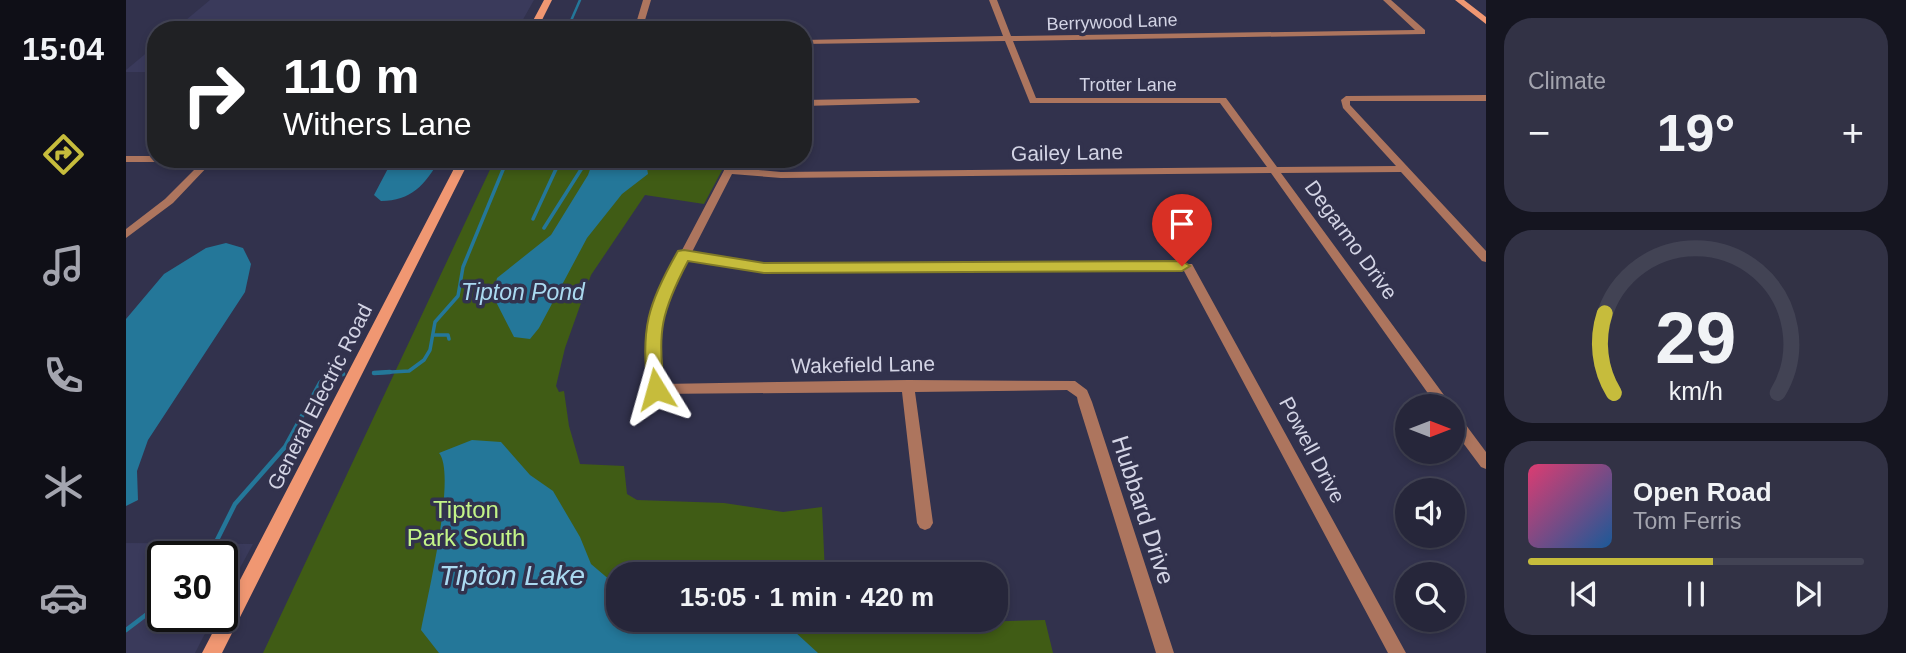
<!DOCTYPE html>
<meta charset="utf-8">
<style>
:root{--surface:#26263a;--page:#323245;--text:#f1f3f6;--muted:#a4a5af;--line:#424354;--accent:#c6bc3c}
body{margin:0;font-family:Helvetica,sans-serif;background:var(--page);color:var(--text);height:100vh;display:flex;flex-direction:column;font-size:26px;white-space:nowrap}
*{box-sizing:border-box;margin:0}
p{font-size:23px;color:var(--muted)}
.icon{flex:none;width:38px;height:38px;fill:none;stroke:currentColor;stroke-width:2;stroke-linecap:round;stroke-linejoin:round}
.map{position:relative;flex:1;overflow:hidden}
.side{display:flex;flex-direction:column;gap:18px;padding:18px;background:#151520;width:420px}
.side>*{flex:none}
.top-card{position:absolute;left:21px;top:21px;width:665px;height:147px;border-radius:28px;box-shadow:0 4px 10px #0003,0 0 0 2px var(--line);background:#202124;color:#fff;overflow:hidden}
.needle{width:46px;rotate:90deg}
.buttons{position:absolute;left:1269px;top:394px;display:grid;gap:14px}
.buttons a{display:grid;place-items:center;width:70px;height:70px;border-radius:50%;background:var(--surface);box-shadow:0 4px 10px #0003,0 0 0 2px var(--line);font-size:35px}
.speed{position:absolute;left:21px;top:541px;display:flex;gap:14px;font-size:35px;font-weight:700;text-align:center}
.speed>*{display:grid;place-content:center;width:91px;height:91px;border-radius:50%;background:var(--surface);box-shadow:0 4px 10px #0003,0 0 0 2px var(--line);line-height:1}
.speed .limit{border:4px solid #111;border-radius:10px;background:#fff;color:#111}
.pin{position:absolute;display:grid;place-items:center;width:60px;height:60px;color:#fff;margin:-72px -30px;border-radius:50% 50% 50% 0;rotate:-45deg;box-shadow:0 0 7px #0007}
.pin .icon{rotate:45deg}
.me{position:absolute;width:77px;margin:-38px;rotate:352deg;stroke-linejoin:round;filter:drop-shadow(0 0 5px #0008)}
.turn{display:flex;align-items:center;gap:24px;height:147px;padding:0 21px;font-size:32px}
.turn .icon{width:91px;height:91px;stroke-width:2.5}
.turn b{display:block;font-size:49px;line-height:60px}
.big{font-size:52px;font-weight:800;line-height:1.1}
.side .card{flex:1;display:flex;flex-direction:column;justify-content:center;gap:10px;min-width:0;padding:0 24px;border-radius:28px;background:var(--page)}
.side .dial{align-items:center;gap:0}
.dial svg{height:182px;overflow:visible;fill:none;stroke:var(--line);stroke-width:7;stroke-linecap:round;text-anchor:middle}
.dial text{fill:var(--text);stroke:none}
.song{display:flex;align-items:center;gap:21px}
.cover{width:84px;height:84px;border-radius:10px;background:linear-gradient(135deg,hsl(340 70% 55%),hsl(210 70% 35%))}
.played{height:7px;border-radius:4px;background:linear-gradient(90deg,var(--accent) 55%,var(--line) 55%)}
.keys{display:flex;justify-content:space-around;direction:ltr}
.heat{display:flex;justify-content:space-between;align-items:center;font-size:38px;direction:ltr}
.trip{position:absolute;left:480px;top:562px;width:402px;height:70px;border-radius:28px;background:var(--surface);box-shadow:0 4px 10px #0003,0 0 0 2px var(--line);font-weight:800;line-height:70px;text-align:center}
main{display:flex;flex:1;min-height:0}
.menu{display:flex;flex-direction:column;width:126px;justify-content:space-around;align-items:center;background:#0f0f17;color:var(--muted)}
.menu .icon{width:49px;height:49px}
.menu .selected{color:var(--accent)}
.menu b{font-size:32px;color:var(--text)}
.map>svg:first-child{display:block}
</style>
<main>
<nav class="menu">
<b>15:04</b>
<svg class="icon selected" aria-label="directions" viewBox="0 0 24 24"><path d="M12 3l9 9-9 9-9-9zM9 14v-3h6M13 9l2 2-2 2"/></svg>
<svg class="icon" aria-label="music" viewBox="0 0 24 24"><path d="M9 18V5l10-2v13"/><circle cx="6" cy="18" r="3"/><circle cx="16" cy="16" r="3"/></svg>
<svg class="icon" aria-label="phone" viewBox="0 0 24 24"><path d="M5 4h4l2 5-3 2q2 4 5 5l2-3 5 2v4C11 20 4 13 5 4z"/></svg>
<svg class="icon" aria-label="climate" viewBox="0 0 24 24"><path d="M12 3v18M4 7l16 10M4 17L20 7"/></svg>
<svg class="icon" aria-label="car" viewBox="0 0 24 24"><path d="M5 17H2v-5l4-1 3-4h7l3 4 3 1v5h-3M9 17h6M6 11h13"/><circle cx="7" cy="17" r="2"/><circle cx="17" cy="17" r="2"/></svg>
</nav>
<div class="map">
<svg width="1360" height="653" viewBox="0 0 1360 653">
<rect width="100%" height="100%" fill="#32324d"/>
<!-- built -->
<path fill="#3a3a5b" d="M84 0H408L391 30H48Z
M30 45V72H0V70Z
M0 543 127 544 96 601V556H37V616H88L69 653H0Z"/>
<!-- green -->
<path fill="#405c15" d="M369 159H602L578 204 519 195 465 275 439 348 430 386 433 392 438 391 443 426 454 464 498 466 501 494 511 500 598 503 657 512 696 507 699 574H492V620H738L742 625 919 620 927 653H137Z"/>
<!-- water -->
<path fill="#247799" d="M137 22 216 23 223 28 126 30Z
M267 159H314C299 185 285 201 255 201L248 195Z
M483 162 521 168 522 174 496 194 461 238 413 328 404 339 388 337 367 296 371 278 425 235 462 175 466 164Z
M100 243 117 248 125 264 119 292 22 440 11 471 12 500 0 506V319L38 274 80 248Z
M346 440 375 442 404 475 427 491 454 537 465 564 485 581 480 597 492 604V620H656L692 653H313L295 630C301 599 331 474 313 453Z
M624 560 635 562 641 574H582Z"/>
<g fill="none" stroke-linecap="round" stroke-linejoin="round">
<!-- stream-far2 -->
<path stroke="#247799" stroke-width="2.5" d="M441 30 454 0
M380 162 381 159
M446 162 452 159"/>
<!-- stream-far1 -->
<path stroke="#247799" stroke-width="3.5" d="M407 219 430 169 450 160
M418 228 456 168 465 167
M308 335H322L323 339
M248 373 283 371 298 360 304 350 309 322 332 296 337 267 381 160"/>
<!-- stream -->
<path stroke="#247799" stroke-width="4.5" d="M248 373 264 372
M83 556 109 504 159 447 194 383 201 377 217 374
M0 630 37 602"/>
<!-- street -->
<path fill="#ad755e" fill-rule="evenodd" d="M517 0H525L516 30H508Z
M863 0H871L885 36 1289 30 1257 0H1265L1299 30V34L887 41 910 98H1100L1151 167 1270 166 1217 108 1215 100 1220 96 1360 95V101H1224V105L1360 251V262L1356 261 1275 172 1155 173 1326 406H1311L1145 173 655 178 606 174 566 252 638 264H1066L1280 653H1262L1058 271 638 272 562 260 537 309 531 351 536 384 782 380 949 381 961 390 966 402 1048 653H1030L952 402 951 397 941 390 789 392 807 523 804 528 799 530 794 528 791 523 776 392 530 394 525 393 519 351 525 309 604 159H614L609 168 655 172 1141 167 1094 103H904L879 41 677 44V40L877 36Z
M790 98 794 101 793 103 677 106V100Z
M0 156H30V159H67L62 162H0Z
M72 159H82L84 164 47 203 0 238V229L39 199 74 164Z
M1326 412 1331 413 1360 452V469L1355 467 1326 428Z"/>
<!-- secondary -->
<path fill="#f09772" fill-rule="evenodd" d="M418 0H426L411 30H402Z
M1329 0H1338L1360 17V24Z
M333 159H344L96 653H76Z"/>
</g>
<!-- route -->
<path fill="#c6bc3c" stroke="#817a27" stroke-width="2" d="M558 250 638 263 1056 261 1064 266 1056 271 638 273 562 261C536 310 530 333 539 389L530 396 522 389C514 330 522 303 552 251Z"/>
<g text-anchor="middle" stroke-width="7" stroke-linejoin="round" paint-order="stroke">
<!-- far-street labels -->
<g font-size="18" fill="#d3d4e5" stroke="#32324d">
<text transform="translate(986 22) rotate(-2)" y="6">Berrywood Lane</text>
<text x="1002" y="91">Trotter Lane</text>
</g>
<!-- street labels -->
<g font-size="21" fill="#d3d4e5" stroke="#32324d">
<text transform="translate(941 153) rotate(-1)" y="7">Gailey Lane</text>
<text transform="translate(1225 240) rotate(54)" y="7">Degarmo Drive</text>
<text transform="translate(737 365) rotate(-1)" y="7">Wakefield Lane</text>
<text transform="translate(194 397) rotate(-63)" y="7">General Electric Road</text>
<text transform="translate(1186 450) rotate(62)" y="7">Powell Drive</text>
</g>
<!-- water labels -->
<g font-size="23" font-style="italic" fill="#aad9f0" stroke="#32324d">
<text x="397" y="300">Tipton Pond</text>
</g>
<!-- near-park labels -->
<g font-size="24" fill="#c3f488" stroke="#32324d">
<text x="340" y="518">Tipton<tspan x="340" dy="28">Park South</tspan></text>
</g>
<!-- near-street labels -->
<g font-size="24" fill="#d3d4e5" stroke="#32324d">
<text transform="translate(1017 510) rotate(72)" y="8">Hubbard Drive</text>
</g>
<!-- near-water labels -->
<g font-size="28" font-style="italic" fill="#aad9f0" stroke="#32324d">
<text x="386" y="585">Tipton Lake</text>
</g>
</g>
</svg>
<div class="buttons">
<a><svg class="needle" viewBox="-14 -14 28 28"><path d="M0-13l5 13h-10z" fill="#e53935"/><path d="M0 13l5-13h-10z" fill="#a4a5af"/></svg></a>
<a><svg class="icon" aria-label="sound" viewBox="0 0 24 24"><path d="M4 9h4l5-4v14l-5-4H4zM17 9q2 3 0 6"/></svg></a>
<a><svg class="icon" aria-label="search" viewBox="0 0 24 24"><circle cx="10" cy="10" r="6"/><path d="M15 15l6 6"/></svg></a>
</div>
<div class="speed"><div class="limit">30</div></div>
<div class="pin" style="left:1056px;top:266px;background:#d93025"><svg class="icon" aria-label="arrive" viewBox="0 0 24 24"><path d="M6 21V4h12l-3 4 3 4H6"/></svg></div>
<svg class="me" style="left:530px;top:389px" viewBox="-20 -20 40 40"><path d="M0-17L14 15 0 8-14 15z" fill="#c6bc3c" stroke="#fff" stroke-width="4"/></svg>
<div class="trip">15:05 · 1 min · 420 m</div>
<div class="top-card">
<div class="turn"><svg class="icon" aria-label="right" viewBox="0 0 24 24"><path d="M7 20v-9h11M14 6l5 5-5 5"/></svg><div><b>110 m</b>Withers Lane</div></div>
</div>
</div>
<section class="side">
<div class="card"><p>Climate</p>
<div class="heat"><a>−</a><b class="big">19°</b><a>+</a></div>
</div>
<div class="card dial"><svg viewBox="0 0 100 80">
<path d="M14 69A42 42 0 1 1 86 69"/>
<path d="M14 69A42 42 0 0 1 10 34" stroke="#c6bc3c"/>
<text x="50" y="56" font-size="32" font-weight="700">29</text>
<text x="50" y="72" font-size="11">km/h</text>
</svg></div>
<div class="card">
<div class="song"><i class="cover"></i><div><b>Open Road</b><p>Tom Ferris</p></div></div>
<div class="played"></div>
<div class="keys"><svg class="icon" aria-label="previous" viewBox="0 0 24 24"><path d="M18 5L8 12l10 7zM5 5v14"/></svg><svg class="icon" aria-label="pause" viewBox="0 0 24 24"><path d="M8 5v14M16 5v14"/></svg><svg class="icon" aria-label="next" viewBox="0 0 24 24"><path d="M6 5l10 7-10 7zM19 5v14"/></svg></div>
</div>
</section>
</main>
